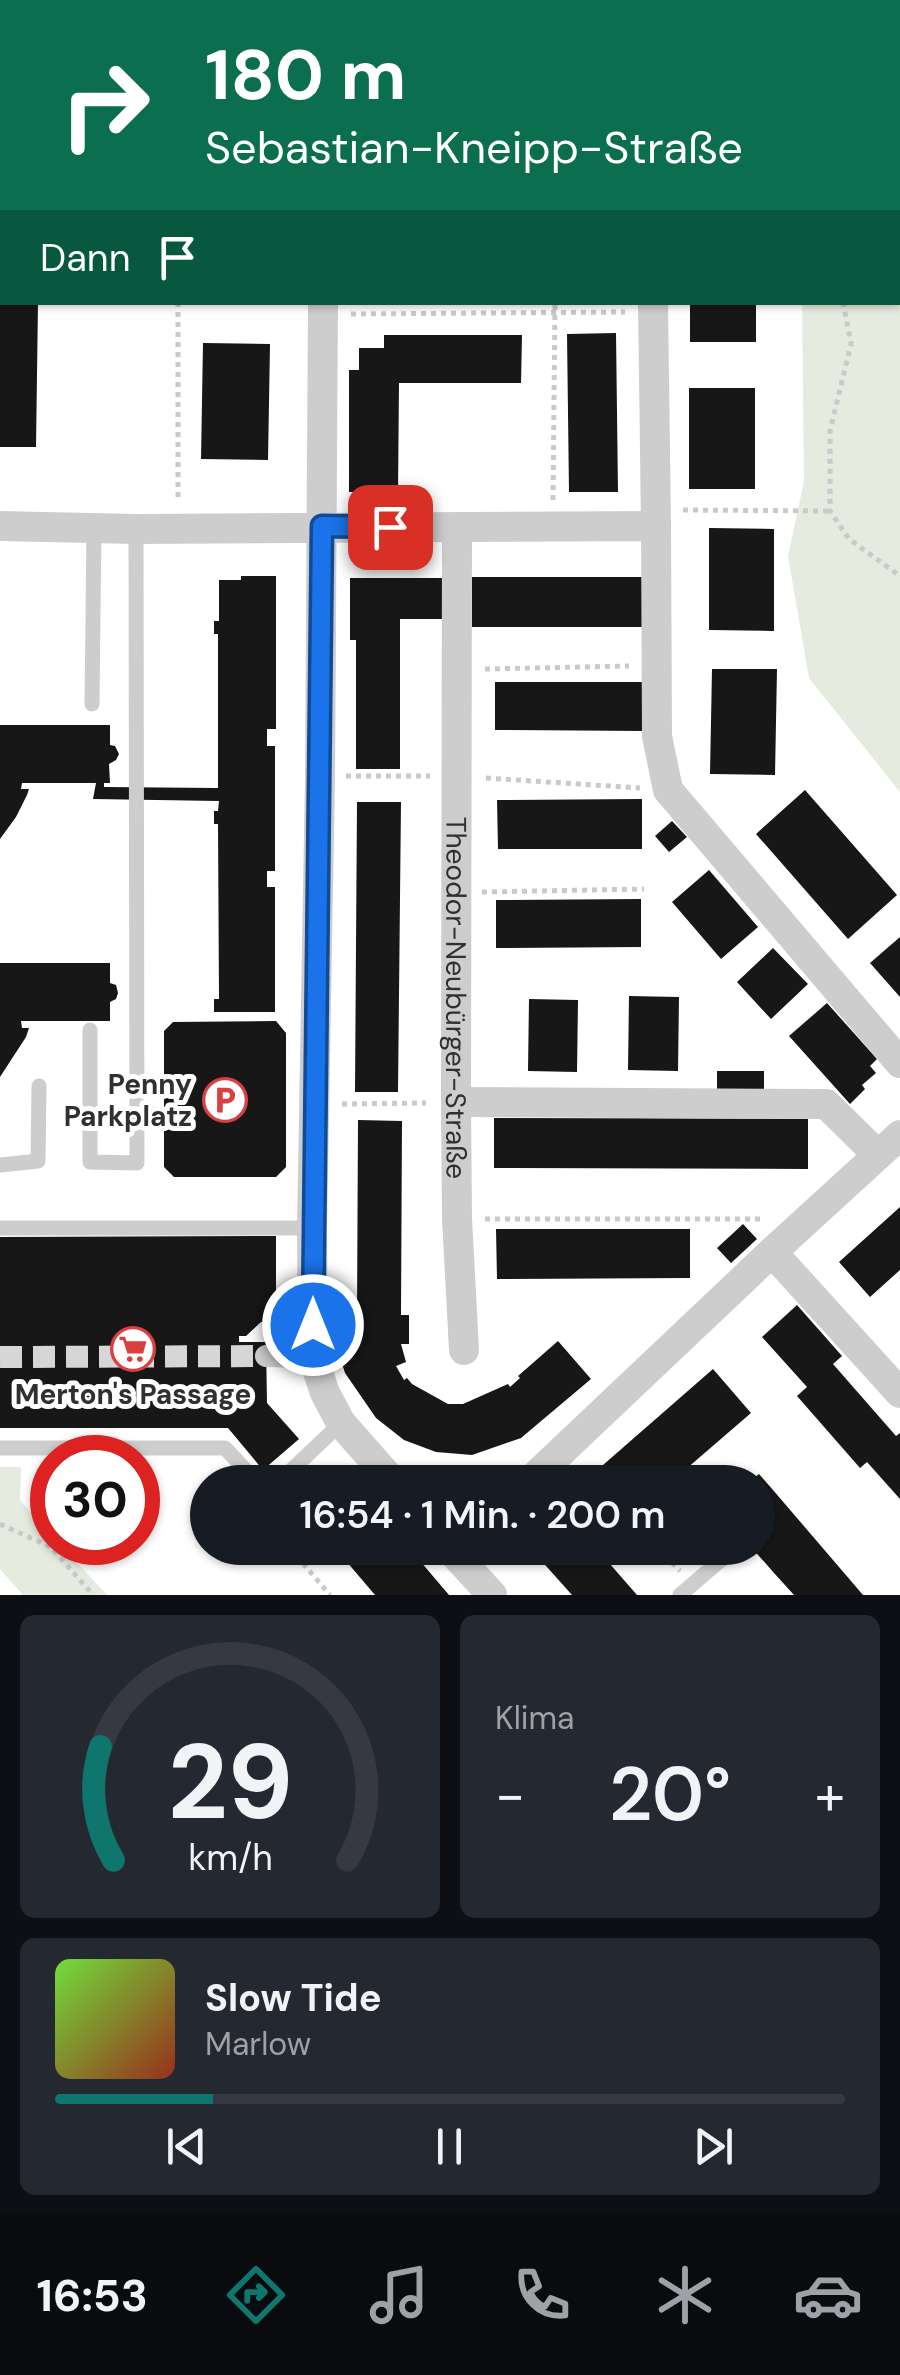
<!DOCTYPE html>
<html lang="de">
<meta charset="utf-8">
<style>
:root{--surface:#171b24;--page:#242831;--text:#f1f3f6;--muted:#9ea1a6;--line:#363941;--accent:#0f766e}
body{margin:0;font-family:"DM Sans",sans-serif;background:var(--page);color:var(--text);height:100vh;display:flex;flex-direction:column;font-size:38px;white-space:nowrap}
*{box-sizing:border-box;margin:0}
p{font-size:32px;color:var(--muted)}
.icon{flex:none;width:55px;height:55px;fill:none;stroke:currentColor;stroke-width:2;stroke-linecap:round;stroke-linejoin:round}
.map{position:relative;height:1595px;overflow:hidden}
.panel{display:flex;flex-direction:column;gap:20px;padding:20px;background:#0d0f14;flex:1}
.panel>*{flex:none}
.banner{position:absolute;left:0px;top:0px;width:900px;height:305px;box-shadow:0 2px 8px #0004;background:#0b6e4f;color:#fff;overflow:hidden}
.speed{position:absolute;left:30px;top:1435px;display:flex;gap:20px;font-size:50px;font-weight:700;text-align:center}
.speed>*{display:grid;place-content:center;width:130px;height:130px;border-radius:50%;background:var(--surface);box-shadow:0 2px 8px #0004;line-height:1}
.speed .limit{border:15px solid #d22;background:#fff;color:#111}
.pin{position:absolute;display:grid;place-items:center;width:85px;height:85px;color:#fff;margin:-42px;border-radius:20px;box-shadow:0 5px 15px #0006}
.me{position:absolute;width:110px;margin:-55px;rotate:0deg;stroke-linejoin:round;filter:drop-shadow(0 0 8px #0008)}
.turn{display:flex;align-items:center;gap:35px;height:210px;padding:0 40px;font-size:45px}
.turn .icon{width:130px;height:130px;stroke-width:2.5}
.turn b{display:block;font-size:70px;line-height:85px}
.then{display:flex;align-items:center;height:95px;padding:0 40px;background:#0003;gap:20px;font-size:38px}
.big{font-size:75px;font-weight:600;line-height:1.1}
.panel .widget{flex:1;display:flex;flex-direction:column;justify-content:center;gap:15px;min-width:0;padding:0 35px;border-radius:15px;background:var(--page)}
.panel .dial{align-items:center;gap:0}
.dial svg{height:260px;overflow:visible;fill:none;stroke:var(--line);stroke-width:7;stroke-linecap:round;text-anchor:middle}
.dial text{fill:var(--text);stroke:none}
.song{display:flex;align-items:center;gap:30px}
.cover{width:120px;height:120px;border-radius:15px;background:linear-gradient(135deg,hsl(100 70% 55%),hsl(10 70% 35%))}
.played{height:10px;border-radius:5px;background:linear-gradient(90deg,var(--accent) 20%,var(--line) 20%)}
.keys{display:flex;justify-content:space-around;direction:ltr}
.heat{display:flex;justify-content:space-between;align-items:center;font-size:55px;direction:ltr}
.panel .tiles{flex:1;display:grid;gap:20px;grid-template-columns:1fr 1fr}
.widget:last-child{grid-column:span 2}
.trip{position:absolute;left:190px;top:1465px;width:585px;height:100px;border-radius:50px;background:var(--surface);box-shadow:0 2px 8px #0004;font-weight:600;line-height:100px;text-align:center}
.dock{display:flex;height:160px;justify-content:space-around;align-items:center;background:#090b0e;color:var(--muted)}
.dock .icon{width:70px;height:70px}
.dock .current{color:var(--accent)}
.dock b{font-size:45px;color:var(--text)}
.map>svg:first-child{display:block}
</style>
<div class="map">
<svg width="900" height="1595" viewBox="0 0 900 1595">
<rect width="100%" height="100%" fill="#fff"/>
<!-- green -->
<path fill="#e5ebdf" d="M858 0H900V792L809 678 788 556 804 481 802 303 898 302V2Z
M0 1467H21L20 1500 52 1536V1542L59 1543 107 1595H23L0 1569Z"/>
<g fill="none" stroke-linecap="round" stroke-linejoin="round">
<!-- stream -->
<path stroke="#ccdcea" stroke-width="9" d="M898 68 900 65
M898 270 900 273"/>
</g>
<!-- building -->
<path fill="#171717" d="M0 302H38L36 447H0Z
M690 302H756V342H690Z
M616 333 618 492H569L567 334Z
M384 335H522L521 383H399L398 492H349V370H359V348H384Z
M203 343 270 344 268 460 201 459Z
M689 388H755V489H689Z
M709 528 774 529V631L709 630Z
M241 576H276V729H267V746H275V871H267V887H275V1012H214V999H219L218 824H214V811H218L219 801 93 799 96 783H22L21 789H29L27 795 16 817 0 839V725H110V745L115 746 119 754 116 760 109 764 110 783H104V787L218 788V634H214V621H219V580H241Z
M472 577H645V627H472Z
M350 578H446V619H400V769H356V640H350Z
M712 669H777L775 775 710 774Z
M495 682H645L644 731 495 730Z
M805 790 897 895 848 939 756 834Z
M642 799V849H498L497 800Z
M357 802H401L398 1092H355Z
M672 821 687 837 669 852 655 836Z
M709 870 758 927 721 959 672 902Z
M641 899V947L496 948V900Z
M900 937V997L870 963Z
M773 948 808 984 771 1019 737 982Z
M0 963H110V983L116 985 118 993 116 999 110 1002V1021H21L22 1028H29L26 1037 0 1077Z
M629 996 679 997 678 1071 628 1070Z
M529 999 578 1000 577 1072 528 1071Z
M827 1003 877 1059 870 1066 876 1073 862 1085 865 1089 850 1104 789 1036Z
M276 1021 286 1033V1167L276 1177H174L164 1167V1031L173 1022Z
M717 1071H764V1092H717Z
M494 1118 808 1119V1169L494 1168Z
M358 1120 402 1121 401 1315H409V1344H401L406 1362 396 1366 404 1380 407 1378 412 1384 448 1404H463L508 1384 510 1387 520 1378 518 1376 558 1341 591 1379 521 1438 472 1455 436 1452 404 1440 376 1418 345 1373 336 1344V1314L357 1315Z
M900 1207V1270L870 1297 839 1262Z
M743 1224 757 1239 731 1263 717 1248Z
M496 1229H690V1278L497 1279Z
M276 1236V1322H261L246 1336H239V1342H266L267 1403 299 1439 263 1470 228 1428H0V1237Z
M797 1305 842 1356 833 1364 896 1436 900 1433V1499L867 1462 860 1468 797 1396 807 1387 762 1337Z
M713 1369 751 1413 671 1482H618L603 1465Z
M759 1474 773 1490 863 1595H794L774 1573 752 1548H758V1482H749Z
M335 1548H409L449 1595H375Z
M530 1548H596L637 1595H572Z"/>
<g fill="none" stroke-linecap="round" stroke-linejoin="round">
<!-- pedestrian-tunnel -->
<path stroke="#d6d6d6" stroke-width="22" stroke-dasharray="22 11" stroke-linecap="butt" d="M0 1357 266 1356"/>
<!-- path -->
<path stroke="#cacaca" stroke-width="5" stroke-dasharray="5 5" stroke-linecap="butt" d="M175 0V2
M898 27 900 25
M178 302V499
M843 302 851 344 830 431V511L849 539 900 576
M351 314 625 312
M553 500 555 302
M683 510 830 511
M485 669 629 666
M346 776H430
M486 778 640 788
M482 892 644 889
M342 1104 426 1103
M485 1219H764
M587 1468 600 1482
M0 1524 51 1547 93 1595
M290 1548 330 1595
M658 1548 680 1571"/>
<!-- service -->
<path stroke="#cdcdcd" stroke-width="15" d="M92 704 94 527
M90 1030V1162L137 1163 136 529
M0 1165 38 1161 39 1086
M0 1228H312
M0 1448H225L257 1482
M279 1482 341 1423
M680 1595 729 1553"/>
<!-- pedestrian -->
<path stroke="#cdcdcd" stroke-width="22" d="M266 1356 313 1357"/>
<!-- minor -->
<g stroke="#cdcdcd" stroke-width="30">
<path d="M323 302 320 777 312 1228 313 1357 325 1393 341 1423 393 1482"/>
<path d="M653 302 656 526"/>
<path d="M0 526 136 529 656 526 657 736 668 790 900 1063"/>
<path id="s1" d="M457 528 456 1102 457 1218 464 1350"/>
<path d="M456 1102 826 1104 878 1155"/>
<path d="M772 1252 900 1393"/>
<path d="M529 1482 772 1252 900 1135"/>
<path d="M449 1548 492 1595"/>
</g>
</g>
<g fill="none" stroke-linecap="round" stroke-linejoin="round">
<!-- route casing -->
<g stroke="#114b97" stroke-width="25">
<path id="route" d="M313 1325 322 526 390 527"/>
</g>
<!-- route -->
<use href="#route" stroke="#1a73e8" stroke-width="18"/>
</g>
<!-- icons -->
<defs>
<g id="parking-ring" transform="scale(2.25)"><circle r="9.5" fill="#fff" stroke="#d9403f" stroke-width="1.5"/><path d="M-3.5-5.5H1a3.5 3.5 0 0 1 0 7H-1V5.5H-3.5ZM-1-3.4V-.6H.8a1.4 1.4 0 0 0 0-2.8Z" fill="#d9403f"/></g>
<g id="supermarket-ring" transform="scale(2.25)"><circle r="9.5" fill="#fff" stroke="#d9403f" stroke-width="1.5"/><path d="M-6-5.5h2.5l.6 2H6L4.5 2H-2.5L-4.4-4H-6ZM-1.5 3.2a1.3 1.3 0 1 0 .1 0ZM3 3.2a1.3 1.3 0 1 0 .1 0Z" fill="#d9403f"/></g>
</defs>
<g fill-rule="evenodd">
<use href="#parking-ring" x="225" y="1100"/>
<use href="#supermarket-ring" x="133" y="1349"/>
</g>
<g text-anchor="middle" stroke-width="10" stroke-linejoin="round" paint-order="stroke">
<!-- street labels -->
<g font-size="28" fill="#303030" stroke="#fff">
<text dy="10" stroke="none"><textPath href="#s1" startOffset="470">Theodor-Neubürger-Straße</textPath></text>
</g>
<!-- poi labels -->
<g font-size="28" font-weight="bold" fill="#303030" stroke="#fff" text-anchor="end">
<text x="192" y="1094">Penny<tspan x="192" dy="32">Parkplatz</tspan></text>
<text x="133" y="1404" text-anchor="middle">Merton's Passage</text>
</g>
</g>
</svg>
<div class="speed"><div class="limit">30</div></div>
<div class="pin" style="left:390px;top:527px;background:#d93025"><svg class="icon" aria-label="arrive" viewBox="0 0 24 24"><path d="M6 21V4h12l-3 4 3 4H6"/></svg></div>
<svg class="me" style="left:313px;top:1325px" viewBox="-20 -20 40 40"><circle r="17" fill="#1a73e8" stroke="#fff" stroke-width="3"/><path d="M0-11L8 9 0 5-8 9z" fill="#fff"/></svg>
<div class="trip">16:54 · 1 Min. · 200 m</div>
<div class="banner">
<div class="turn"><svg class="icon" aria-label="right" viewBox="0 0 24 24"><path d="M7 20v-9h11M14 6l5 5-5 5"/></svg><div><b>180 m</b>Sebastian-Kneipp-Straße</div></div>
<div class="then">Dann<svg class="icon" aria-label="arrive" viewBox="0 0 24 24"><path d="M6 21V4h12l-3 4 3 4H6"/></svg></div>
</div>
</div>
<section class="panel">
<div class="tiles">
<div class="widget dial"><svg viewBox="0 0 100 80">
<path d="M14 69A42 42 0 1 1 86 69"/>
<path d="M14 69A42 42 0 0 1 10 34" stroke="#0f766e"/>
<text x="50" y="56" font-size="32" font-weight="700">29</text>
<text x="50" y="72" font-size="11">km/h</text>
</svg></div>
<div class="widget"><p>Klima</p>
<div class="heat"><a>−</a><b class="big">20°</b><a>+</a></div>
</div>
<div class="widget">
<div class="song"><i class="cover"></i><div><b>Slow Tide</b><p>Marlow</p></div></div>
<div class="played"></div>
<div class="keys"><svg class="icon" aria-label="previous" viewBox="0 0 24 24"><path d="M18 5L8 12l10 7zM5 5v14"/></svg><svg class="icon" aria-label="pause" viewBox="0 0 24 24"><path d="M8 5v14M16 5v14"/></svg><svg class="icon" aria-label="next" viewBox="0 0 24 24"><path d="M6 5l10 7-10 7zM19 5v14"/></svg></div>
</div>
</div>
</section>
<nav class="dock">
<b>16:53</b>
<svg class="icon current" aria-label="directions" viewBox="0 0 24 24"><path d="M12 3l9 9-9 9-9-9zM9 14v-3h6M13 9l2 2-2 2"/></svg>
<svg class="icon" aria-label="music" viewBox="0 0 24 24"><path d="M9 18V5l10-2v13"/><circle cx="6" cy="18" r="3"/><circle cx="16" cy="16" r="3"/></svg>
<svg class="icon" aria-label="phone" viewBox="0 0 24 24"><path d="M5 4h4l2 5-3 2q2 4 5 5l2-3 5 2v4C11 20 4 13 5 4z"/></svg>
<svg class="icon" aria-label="climate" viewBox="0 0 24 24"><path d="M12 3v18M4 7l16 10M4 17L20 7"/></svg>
<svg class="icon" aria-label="car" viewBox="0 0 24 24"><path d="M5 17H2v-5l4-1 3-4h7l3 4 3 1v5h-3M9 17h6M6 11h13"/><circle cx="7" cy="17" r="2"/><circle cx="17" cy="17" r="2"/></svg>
</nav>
